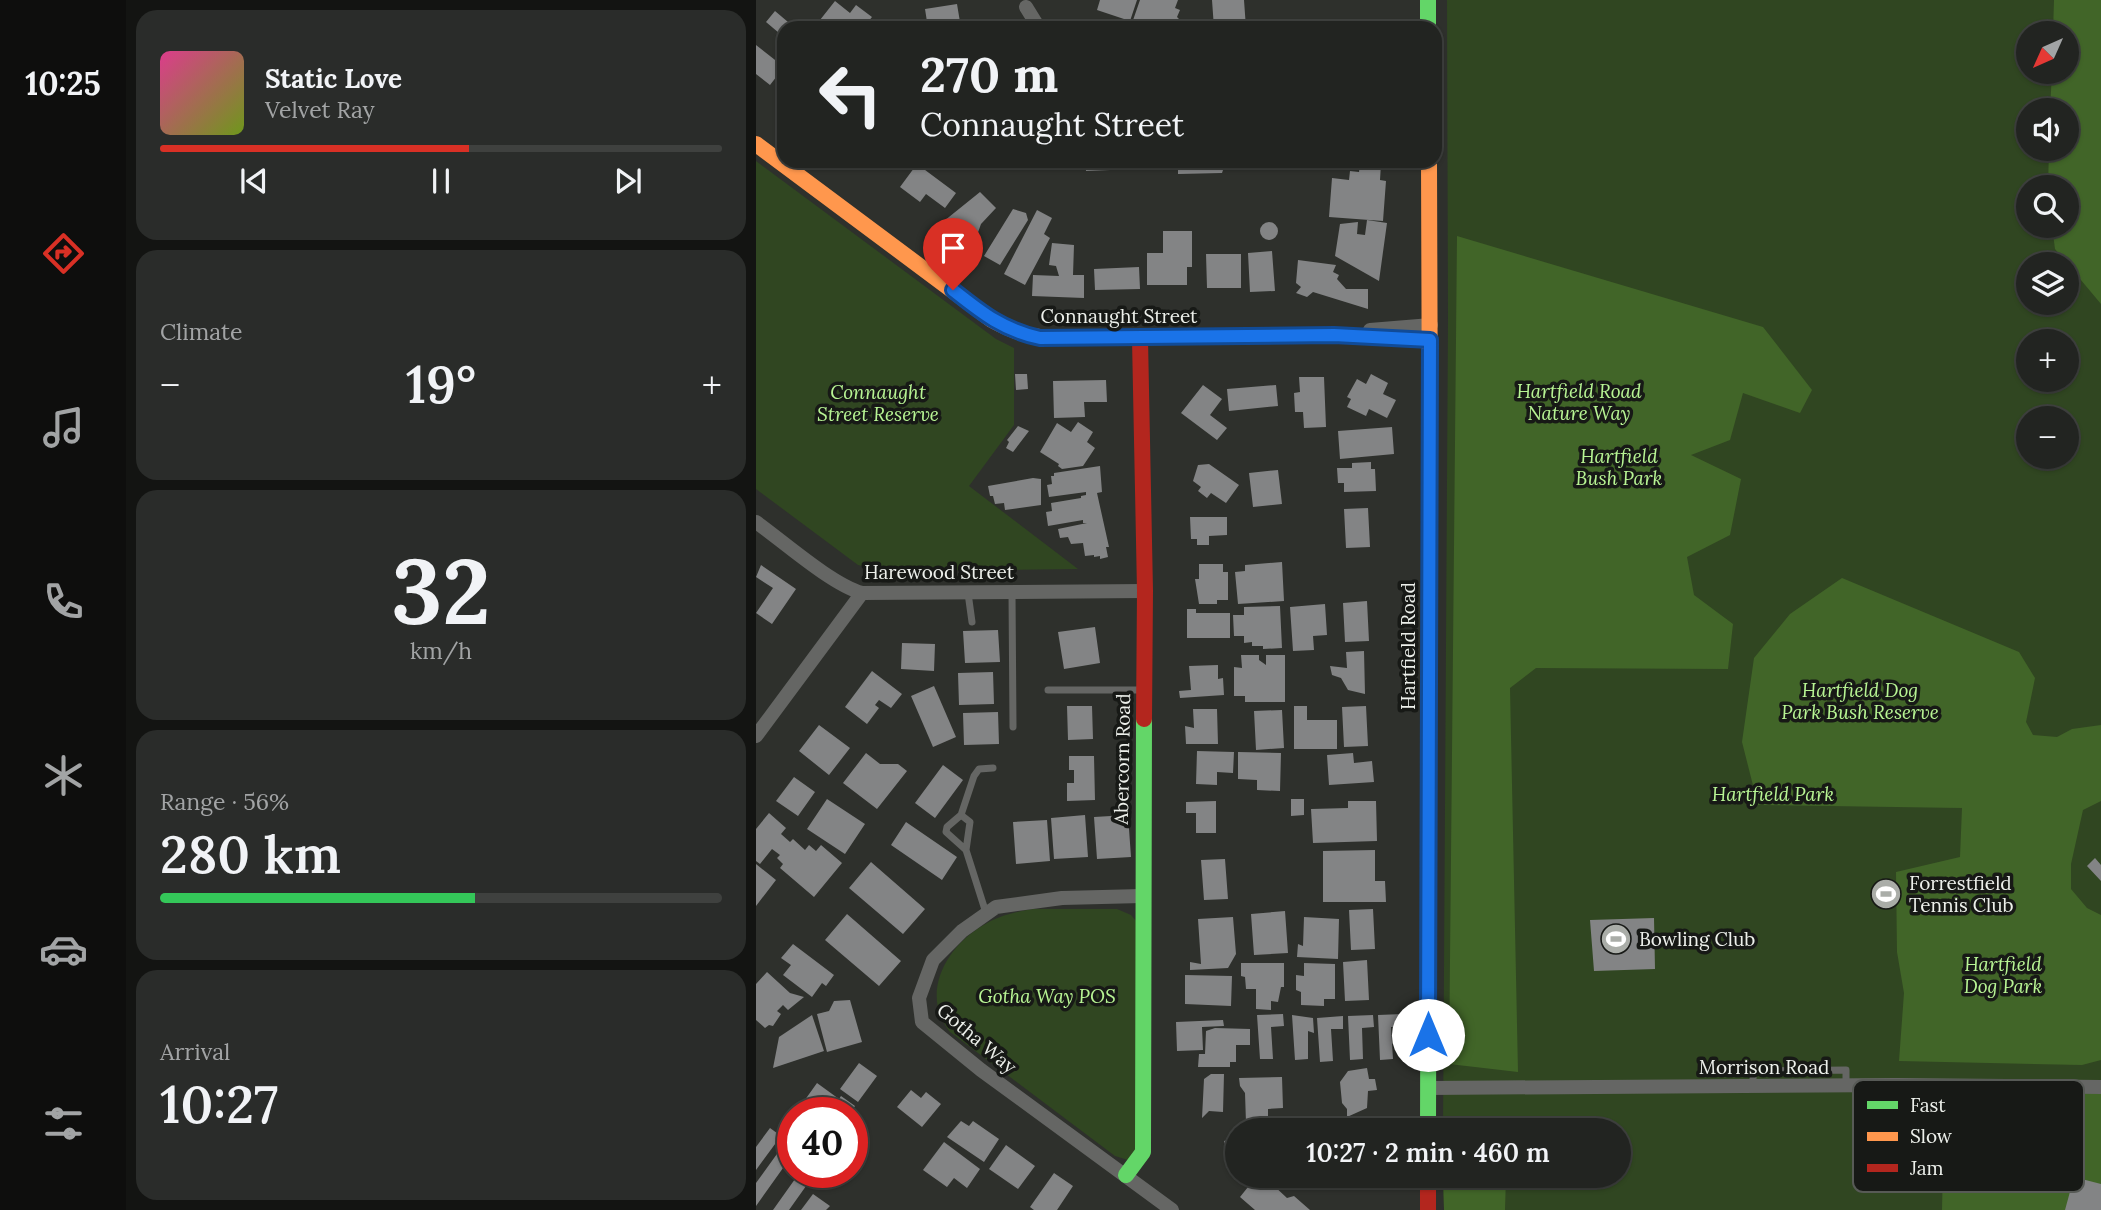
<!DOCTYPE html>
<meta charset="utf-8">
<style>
:root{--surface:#222421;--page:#2a2c2a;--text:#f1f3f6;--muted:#a2a4a5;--line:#3f413f;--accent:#d93025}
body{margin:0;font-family:Lora,serif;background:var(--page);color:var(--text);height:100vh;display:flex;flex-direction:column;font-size:26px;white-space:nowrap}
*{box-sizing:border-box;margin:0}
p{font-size:23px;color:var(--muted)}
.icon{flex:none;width:38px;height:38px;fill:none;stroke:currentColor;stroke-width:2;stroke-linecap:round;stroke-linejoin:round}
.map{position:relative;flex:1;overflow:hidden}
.drawer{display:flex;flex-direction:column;gap:10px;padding:10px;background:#131412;width:630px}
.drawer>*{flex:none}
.top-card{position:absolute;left:21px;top:21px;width:665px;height:147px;border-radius:21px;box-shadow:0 2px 5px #0004,0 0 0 2px var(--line);background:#222421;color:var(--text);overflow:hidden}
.needle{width:46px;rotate:225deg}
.tools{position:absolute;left:1260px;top:21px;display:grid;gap:14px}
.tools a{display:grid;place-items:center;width:63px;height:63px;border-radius:50%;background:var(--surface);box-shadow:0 2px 5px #0004,0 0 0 2px var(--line);font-size:35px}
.speed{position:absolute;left:21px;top:1097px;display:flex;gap:14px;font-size:35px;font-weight:700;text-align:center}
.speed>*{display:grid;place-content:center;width:91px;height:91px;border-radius:50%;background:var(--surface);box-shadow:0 2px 5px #0004,0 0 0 2px var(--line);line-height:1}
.speed .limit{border:10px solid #d22;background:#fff;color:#111}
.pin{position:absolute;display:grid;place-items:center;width:60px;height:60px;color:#fff;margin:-72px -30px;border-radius:50% 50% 50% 0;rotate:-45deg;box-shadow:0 0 7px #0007}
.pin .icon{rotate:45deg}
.me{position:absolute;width:77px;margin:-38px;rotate:0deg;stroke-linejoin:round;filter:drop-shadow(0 0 5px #0008)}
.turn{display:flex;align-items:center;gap:24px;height:147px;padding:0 28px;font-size:32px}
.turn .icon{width:91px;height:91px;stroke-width:2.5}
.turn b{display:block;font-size:49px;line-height:60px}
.big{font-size:52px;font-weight:600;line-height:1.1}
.drawer .card{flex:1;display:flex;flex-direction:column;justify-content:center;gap:10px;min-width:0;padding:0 24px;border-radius:21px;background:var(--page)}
.drawer .dial{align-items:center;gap:0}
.dial b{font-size:91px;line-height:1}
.song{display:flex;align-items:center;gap:21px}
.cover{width:84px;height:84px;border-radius:10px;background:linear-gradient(135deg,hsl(330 70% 55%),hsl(80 70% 35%))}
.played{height:7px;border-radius:4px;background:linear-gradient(90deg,var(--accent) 55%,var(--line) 55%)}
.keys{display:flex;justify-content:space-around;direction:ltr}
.heat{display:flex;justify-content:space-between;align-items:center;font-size:38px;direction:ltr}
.charge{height:10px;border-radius:5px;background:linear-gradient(90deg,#34c759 56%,var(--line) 0)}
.trip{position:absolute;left:469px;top:1118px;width:406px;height:70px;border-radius:35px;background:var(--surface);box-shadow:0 2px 5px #0004,0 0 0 2px var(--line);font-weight:600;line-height:70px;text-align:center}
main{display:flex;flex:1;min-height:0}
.dock{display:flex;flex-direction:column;width:126px;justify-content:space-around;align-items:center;background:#0e0e0d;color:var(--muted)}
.dock .icon{width:49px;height:49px}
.dock .selected{color:var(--accent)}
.dock b{font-size:32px;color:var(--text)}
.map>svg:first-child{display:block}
</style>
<main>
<nav class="dock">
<b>10:25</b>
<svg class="icon selected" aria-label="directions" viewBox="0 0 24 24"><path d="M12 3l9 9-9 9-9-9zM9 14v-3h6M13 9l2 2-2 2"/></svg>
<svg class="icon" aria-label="music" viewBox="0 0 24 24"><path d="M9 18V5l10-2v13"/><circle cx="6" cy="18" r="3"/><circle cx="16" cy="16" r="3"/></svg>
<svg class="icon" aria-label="phone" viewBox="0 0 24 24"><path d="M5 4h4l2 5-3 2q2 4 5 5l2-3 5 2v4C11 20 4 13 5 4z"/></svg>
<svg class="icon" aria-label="climate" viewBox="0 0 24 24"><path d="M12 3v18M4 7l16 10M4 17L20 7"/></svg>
<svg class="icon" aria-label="car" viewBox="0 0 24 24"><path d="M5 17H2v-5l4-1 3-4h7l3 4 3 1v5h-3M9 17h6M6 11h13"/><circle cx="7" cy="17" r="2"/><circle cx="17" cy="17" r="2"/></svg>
<svg class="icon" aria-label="filters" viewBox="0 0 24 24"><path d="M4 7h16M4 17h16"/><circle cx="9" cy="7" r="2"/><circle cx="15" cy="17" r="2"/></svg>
</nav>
<section class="drawer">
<div class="card">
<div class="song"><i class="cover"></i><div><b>Static Love</b><p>Velvet Ray</p></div></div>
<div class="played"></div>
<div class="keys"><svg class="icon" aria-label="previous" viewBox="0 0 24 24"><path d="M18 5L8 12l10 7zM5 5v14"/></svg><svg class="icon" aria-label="pause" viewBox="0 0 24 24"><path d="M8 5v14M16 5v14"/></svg><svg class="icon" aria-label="next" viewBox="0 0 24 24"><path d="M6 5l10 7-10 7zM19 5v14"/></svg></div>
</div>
<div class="card"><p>Climate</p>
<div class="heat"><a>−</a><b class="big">19°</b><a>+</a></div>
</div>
<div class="card dial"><b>32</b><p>km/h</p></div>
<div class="card"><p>Range · 56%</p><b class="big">280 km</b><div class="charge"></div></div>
<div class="card"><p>Arrival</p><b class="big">10:27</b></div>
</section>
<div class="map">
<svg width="1345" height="1210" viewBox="0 0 1345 1210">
<rect width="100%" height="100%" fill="#2e302c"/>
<!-- green -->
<path fill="#304621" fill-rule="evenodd" d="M691 0H1345V1210H688L687 1176H863V1130H687L692 319ZM1272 33H1311V72H1272ZM1272 110H1311V149H1272ZM1272 187H1311V226H1272ZM1272 264H1311V303H1272ZM1272 341H1311V380H1272ZM1272 418H1311V457H1272Z
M0 161 240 339 258 348V425L213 486 322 569 127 571 102 565 0 489Z
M277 909H361L375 915 381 922 382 1150 372 1160 359 1156 194 1032C164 995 189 948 226 926 242 916 258 912 277 909Z"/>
<!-- forest -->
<path fill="#416528" d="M1298 0H1345V304L1299 249 1296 226H1311V187H1292L1293 149H1311V110H1294L1296 72H1311V33H1297Z
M701 236 1007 327 1056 390 1044 413 987 393 974 440 935 455 985 479 974 535 931 557 938 595 977 624 972 669 780 668 754 688 762 1072 693 1064Z
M1086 578 1263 652 1279 678 1270 722 1277 735 1301 737 1316 729 1345 725V801L1327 810 1315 864V889L1331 908 1345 915V1060L1326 1065 1143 1061 1148 993 1141 952 1140 872 1204 857 1206 808 1002 805 986 742 998 658 1034 614Z
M1140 1085 1345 1086V1210H1186L1187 1166 1138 1165Z
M687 1176H750L749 1210H688Z"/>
<!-- building -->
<path fill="#838485" d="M344 0H381L374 21 341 10Z
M384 0H422L419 8 424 10 421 17 427 23 425 28 375 26Z
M456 0H488L490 28H458Z
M79 1 94 13 100 5 116 17 107 28H73L64 20Z
M201 4 205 28H172L169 9Z
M19 11 32 22 23 33 10 22Z
M0 45 28 67 14 85 0 74Z
M329 161H353L354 170 330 171Z
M422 161H470L466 173 422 174Z
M604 163 625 164 624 180 630 181 627 221 573 217 576 178 593 180 594 171 603 172Z
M161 164 200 193 189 208 170 194 164 202 144 187Z
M224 192 240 208 225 224 220 238 203 237 188 221Z
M257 209 270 213 272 220 244 265 228 256Z
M281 210 296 218 288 234 294 238 269 285 248 274Z
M611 220 631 223 623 281 579 256 584 224 602 222 601 234 609 235Z
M504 231a9 9 0 1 1 18 0a9 9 0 1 1-18 0Z
M407 231H436V267H431V285H391V253H407Z
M296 243 318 245 317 275H328V298L276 296 277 275 303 276 300 266 293 265Z
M516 251 519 291 494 292 492 253Z
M450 254H485V288H451Z
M542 260 580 265 577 272 583 275 581 279 590 289H612V309L557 292 551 297 540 293 545 287 540 283Z
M383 267 384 289 339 290 338 269Z
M259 374H271L272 389 260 390Z
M615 374 632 383 627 394 640 400 631 418 613 409 610 416 591 407 595 399 591 397 601 379 610 384Z
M543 377H568L570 427 548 428 547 412H539L538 393 544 392Z
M350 380 351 402H328L329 417 298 418 297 381Z
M447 385 466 399 454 415 471 428 461 440 425 413Z
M520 385 522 406 473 411 471 389Z
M322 422 337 432 331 442 339 448 327 466 306 469 302 466 303 464 284 452 301 423 315 432Z
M262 426 273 431 257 452 250 448 253 442 251 440Z
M636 427 638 454 584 459 582 431Z
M615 462V469H619L620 491 588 492V483H582L581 468H596V463Z
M453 464 483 485 470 503 455 493 451 498 442 491 445 487 437 481 442 465Z
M344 466 346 492 341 493 353 547H350L352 557 344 559V556L338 557V555L329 556 327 543 315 544 312 537 304 538 302 529 331 523H327V520L292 526 290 512 296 511 295 503 325 498V496L330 495V492L293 497 291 485 296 484 295 476H298V473Z
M522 470 526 504 497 507 493 473Z
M277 478 285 479V505L249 510 248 503 239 504 237 496H234L232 486Z
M612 508 614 547 590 548 588 509Z
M434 517H471V535L453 536V545H441V539H435Z
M526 562 528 601 482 604 479 572 489 571V565Z
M443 564H467V572H472V600H461V604H443L439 579H443Z
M5 565 40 589 16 624 0 613 17 588 0 577Z
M611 601 613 641 589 642 587 603Z
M569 604 571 635 557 636 558 650 537 651 534 607Z
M524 606 526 648 507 649V646H496V642L488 643V636H478L477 615H488V607Z
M431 609H440V613H474V638H431Z
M339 627 344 663 308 669 302 632Z
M242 630 244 662 209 663 207 631Z
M146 643 179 644 178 671 145 669Z
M608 651 609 694 592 690 585 678 576 675 574 666 591 668 590 652Z
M485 655H503V660L510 665V655H529V702H489V696H478V667L486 668Z
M462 665V679L467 678 468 695 424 698 423 691 435 690 433 666Z
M116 671 146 694 135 708 123 700 119 705 123 708 111 724 89 707Z
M237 672 238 704 203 705 202 673Z
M178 686 200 737 177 747 155 696Z
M311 706H336L337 739 312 740Z
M538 706H551V720H581V749H538Z
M610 706 612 746 588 747 586 707Z
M437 709H461L462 744H430L429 726 438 728Z
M526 710 528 748 500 750 498 711Z
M242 712 243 744 208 745 207 713Z
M63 725 94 748 73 775 43 751Z
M441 751 478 752 477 773 461 772V785L440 784Z
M482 752 525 753 524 791 501 790V780L482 779Z
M110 753 124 764H142L151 771 121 809 87 783Z
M597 753 598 763 616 761 618 782 573 785 571 755Z
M313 756H338L339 800 311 801V783H318V770H313Z
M187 765 207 780 179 818 159 803Z
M38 777 59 792 42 816 20 801Z
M71 799 109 824 89 854 51 829Z
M535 799H548V815L535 816Z
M460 801V833H440V813H430V802Z
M592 801H620L621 841 557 843 555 809 592 808Z
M13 813 30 828 25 834 34 842 37 839 49 850 53 845 60 851 65 845 86 863 58 897 24 868 27 864 21 858 24 855 16 849 4 864 0 861V829Z
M329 815 332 857 298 859 295 818Z
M372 815 375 857 341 859 338 817Z
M291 820 294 861 260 864 257 822Z
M150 822 201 857 186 880 135 845Z
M619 850V881H629L630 902H567V851Z
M1339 858 1345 865V881L1331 866Z
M469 859 472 899 448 900 445 860Z
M115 862 169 909 147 934 93 888Z
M0 864 20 880 0 906Z
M617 909 619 949 595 950 593 910Z
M529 911 532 953 498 955 495 914Z
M91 914 145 961 123 986 69 940Z
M477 917 480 954 472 968 434 970V962L445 964 442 919Z
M548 917 583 919 582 959 541 957 542 944 547 946Z
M898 918 899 969 838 971 834 920Z
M37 944 78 975 70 986 66 983 56 997 27 975 35 965 25 958Z
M611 960 613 1000 589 1001 587 962Z
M485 963H528V987H525L522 1002 515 1001V1010L500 1009V989H490L489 977 485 976Z
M548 963 579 964V999H568V1006L545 1005V992L540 990V975L548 976Z
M11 972 34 993 48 997 32 1010 27 1005 21 1011 25 1014 17 1026 13 1025 9 1028 0 1020V984Z
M429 975 476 976 475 1006 429 1004Z
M94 1000 106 1042 71 1052 61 1014 73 1011 78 1001Z
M527 1014 528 1026 515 1027 517 1059H504L501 1015Z
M647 1014 648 1027H635L637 1059 624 1060 622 1015Z
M56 1015 68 1051 17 1068 23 1037Z
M536 1015 557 1018 558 1033 552 1031V1059L539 1060Z
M617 1015 618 1027 606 1028 607 1059 594 1060 592 1016Z
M587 1016V1029H575L577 1061 564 1062 561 1018Z
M467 1020 468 1026 446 1027 447 1050 421 1051 420 1022Z
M459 1028 494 1029V1045H480V1062H474V1067H442L443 1054H449L450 1031Z
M103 1063 121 1076 102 1102 84 1089Z
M611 1068 613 1079H619L621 1090 612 1091 611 1108 591 1117V1109L586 1103 584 1082 592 1071Z
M455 1074H468L467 1112 453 1111 446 1118 448 1079Z
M526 1077 527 1108 512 1109V1123H490L489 1093 484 1086 483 1078Z
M61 1083 83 1099 85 1096 99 1106 94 1113H59L46 1104Z
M155 1090 165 1098 170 1092 185 1104 166 1127 141 1107Z
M205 1121 213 1126 217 1121 243 1139 228 1162 191 1137Z
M14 1128 25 1136 0 1170V1147Z
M481 1137V1176H479L468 1141Z
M31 1140 37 1144V1154L0 1206V1183Z
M188 1142 224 1169 211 1188 198 1178 191 1187 167 1170Z
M250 1145 279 1166 262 1189 233 1169Z
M44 1172H60L33 1210H17Z
M298 1173 317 1186 301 1210H278L274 1207Z
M600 1176H624L625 1182 601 1183Z
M500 1177 511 1186 516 1184 531 1198 538 1196 554 1210H499L484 1197Z
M1318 1177 1345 1184V1210H1309Z
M57 1194 74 1206 70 1210H45Z"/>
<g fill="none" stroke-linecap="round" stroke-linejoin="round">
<!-- lane -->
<path stroke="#656664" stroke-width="7" d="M212 593 216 622
M256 593 257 727
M292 690H386
M205 815 218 776 223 769 237 768
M210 850 214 822 205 815 191 827 190 832 210 850 230 913
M997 1086V1071L1090 1070V1085"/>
<!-- street -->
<path stroke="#656664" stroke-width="14" d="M270 7 283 28
M614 330 675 325
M0 522C28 542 75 584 106 593L389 591
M0 736 106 593
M386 896 306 898 240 907 206 931 177 960 163 998 166 1022 225 1070 416 1210
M672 1088 1140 1085 1345 1087"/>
<!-- fast -->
<path stroke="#63d668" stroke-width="16" d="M672 0V28
M323 338 578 335 674 340
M672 1130 673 723
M370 1175 387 1152 388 719"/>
<!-- slow -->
<path stroke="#ff974d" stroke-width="16" d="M0 144 236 320C271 339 284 338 323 338
M673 161 674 456"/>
<!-- jam -->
<path stroke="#b3261e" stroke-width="16" d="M384 339 389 591 388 719
M673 723 674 456
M672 1176V1210"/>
</g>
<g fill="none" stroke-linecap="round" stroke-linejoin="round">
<!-- route casing -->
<g stroke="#114b97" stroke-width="18">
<path id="route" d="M197 290C226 313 247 330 284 338L578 335 674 340 672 1035"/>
</g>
<!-- route -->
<use href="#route" stroke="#1a73e8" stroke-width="12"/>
</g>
<!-- icons -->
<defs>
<g id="stadium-disc" transform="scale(1.575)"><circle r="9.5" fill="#aaada8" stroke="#171916"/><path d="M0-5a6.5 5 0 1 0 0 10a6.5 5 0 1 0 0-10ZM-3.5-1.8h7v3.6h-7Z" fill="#fff"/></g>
</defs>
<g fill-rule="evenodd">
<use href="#stadium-disc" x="1130" y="894"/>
<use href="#stadium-disc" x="860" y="939"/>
</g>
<g text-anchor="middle" stroke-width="7" stroke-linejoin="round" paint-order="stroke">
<!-- street labels -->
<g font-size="19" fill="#edf0eb" stroke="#171916">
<text x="363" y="323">Connaught Street</text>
<text x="183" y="579">Harewood Street</text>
<text transform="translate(652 646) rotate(-90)" y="7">Hartfield Road</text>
<text transform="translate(366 759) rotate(-89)" y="7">Abercorn Road</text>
<text transform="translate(221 1038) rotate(40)" y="7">Gotha Way</text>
<text x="1008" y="1074">Morrison Road</text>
</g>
<!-- park labels -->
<g font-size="19" font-style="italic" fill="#b8f594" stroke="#171916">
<text x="823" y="398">Hartfield Road<tspan x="823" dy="22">Nature Way</tspan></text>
<text x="122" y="399">Connaught<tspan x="122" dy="22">Street Reserve</tspan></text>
<text x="863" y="463">Hartfield<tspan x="863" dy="22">Bush Park</tspan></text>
<text x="1104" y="697">Hartfield Dog<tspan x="1104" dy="22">Park Bush Reserve</tspan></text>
<text x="1017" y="801">Hartfield Park</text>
<text x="1247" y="971">Hartfield<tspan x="1247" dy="22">Dog Park</tspan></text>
<text x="291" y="1003">Gotha Way POS</text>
</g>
<!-- poi labels -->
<g font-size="19" fill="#edf0eb" stroke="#171916" text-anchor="start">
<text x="1153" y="890">Forrestfield<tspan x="1153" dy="22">Tennis Club</tspan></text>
<text x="883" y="946">Bowling Club</text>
</g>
</g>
<!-- legend -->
<rect x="1097" y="1080" width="231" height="112" rx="10" fill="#171916" stroke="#575a56" stroke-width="2"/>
<rect x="1111" y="1101" width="31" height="8" fill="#63d668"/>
<rect x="1111" y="1132" width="31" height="9" fill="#ff974d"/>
<rect x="1111" y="1164" width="31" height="8" fill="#b3261e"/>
<g font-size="19" fill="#edf0eb">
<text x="1154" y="1112">Fast</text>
<text x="1154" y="1143">Slow</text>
<text x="1154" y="1175">Jam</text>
</g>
</svg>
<div class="tools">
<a><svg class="needle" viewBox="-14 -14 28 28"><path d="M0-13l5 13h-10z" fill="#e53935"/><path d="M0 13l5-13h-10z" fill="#a2a4a5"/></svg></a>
<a><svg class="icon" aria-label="sound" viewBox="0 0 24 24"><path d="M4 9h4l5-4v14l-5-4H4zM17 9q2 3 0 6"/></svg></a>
<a><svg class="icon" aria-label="search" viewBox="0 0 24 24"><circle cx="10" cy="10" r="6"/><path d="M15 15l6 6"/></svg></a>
<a><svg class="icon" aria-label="layers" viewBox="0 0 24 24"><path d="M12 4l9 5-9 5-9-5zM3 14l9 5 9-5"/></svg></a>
<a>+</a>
<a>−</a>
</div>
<div class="speed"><div class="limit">40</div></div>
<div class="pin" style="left:197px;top:290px;background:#d93025"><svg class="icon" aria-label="arrive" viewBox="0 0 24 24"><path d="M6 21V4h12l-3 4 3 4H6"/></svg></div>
<svg class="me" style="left:672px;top:1035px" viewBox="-20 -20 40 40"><circle r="19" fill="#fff"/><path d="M0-13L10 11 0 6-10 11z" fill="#1a73e8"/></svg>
<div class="trip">10:27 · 2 min · 460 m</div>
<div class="top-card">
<div class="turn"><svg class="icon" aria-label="left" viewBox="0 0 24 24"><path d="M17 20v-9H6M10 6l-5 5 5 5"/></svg><div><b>270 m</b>Connaught Street</div></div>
</div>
</div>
</main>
